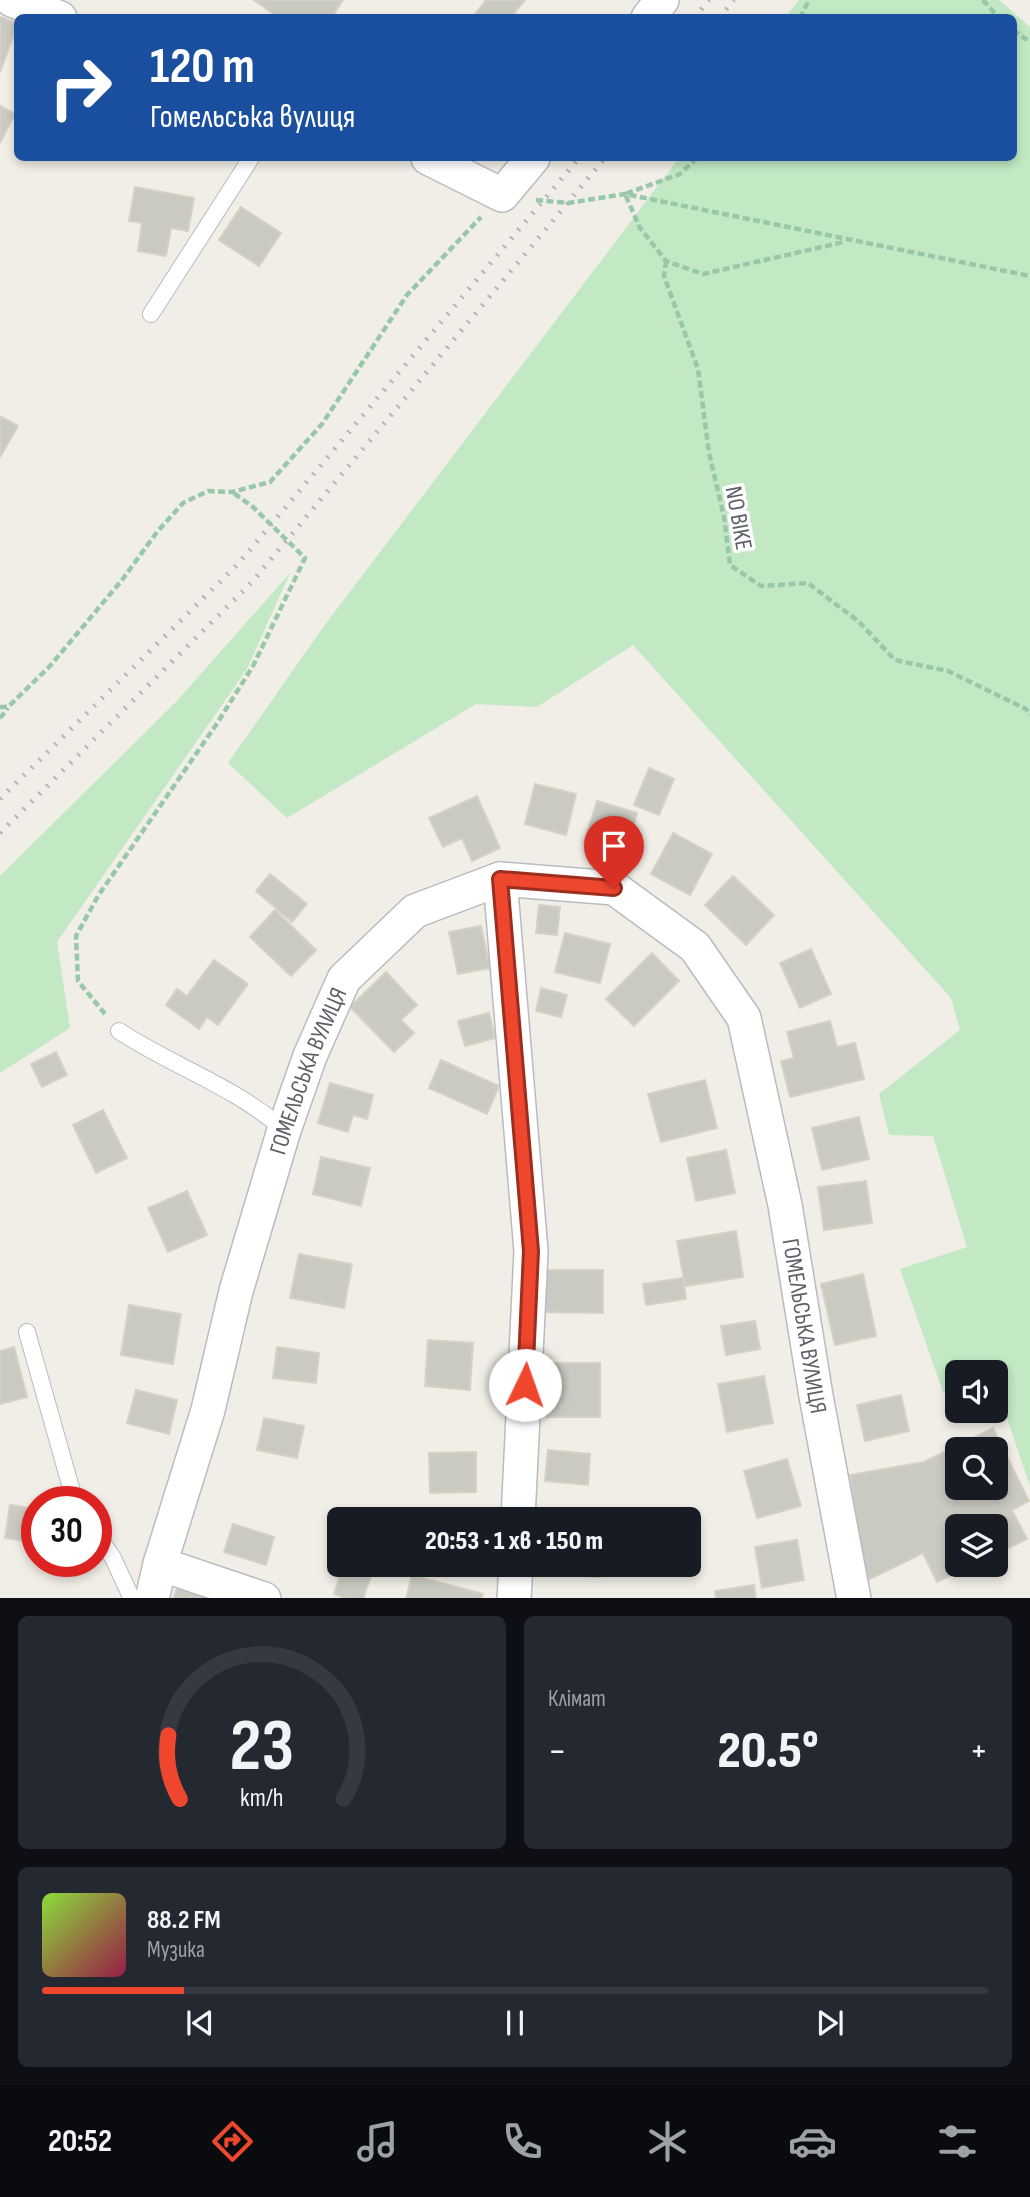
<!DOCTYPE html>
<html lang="uk">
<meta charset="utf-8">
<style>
:root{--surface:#171b24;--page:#242831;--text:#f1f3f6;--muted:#9ea1a6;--line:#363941;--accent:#ef462e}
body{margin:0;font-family:"Sofia Sans Condensed",sans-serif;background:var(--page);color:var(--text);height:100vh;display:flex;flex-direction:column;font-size:26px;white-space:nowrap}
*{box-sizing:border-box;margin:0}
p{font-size:23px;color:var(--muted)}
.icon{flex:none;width:38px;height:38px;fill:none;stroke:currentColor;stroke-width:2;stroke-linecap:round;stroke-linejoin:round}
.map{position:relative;height:1598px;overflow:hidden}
.drawer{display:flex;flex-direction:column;gap:18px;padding:18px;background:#0d0f14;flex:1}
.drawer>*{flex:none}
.banner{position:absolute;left:14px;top:14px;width:1003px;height:147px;border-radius:10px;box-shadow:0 4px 10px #0003;background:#1a4fa0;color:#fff;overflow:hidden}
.controls{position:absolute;left:945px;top:1360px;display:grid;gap:14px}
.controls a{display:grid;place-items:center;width:63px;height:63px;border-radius:10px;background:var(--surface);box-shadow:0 4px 10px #0003;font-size:35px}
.speed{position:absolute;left:21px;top:1486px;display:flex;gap:14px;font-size:35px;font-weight:700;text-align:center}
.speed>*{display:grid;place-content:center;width:91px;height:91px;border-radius:50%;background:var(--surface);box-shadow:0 4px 10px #0003;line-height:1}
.speed .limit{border:10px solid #d22;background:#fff;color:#111}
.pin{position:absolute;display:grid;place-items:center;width:60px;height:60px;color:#fff;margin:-72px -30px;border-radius:50% 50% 50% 0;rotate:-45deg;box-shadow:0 0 7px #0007}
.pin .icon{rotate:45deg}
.me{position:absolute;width:77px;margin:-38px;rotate:3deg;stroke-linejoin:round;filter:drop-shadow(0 0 5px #0008)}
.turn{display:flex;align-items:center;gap:24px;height:147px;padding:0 21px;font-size:32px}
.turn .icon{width:91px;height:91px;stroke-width:2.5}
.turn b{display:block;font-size:49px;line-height:60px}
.big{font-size:52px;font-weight:800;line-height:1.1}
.drawer .widget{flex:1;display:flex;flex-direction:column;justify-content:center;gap:10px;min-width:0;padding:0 24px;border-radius:10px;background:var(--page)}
.drawer .dial{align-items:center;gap:0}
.dial svg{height:182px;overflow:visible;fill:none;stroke:var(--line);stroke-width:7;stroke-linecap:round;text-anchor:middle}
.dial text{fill:var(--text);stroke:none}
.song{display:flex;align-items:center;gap:21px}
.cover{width:84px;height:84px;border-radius:10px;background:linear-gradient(135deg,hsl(90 70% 55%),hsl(340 70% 35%))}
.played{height:7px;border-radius:4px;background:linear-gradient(90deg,var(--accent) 15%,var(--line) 15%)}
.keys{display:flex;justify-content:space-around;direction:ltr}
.heat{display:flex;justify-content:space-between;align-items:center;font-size:38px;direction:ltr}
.drawer .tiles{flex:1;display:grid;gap:18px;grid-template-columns:1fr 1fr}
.widget:last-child{grid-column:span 2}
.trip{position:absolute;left:327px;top:1507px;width:374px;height:70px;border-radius:10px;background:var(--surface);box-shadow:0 4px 10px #0003;font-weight:800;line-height:70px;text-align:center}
.dock{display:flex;height:112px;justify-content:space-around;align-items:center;background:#090b0e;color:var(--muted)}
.dock .icon{width:49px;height:49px}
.dock .active{color:var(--accent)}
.dock b{font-size:32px;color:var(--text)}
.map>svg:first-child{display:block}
</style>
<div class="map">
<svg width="1030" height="1599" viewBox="0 0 1030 1599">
<rect width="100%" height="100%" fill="#f0eee6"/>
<!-- green -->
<path fill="#c2e8c4" d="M799 0H999L1030 27V1486L1002 1404 996 1402V1372H957V1395L943 1392 900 1269 967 1247 933 1136 889 1135 879 1094 960 1030 951 998 633 645 537 707 476 704 287 818 228 763 324 626 679 158H1013V18L785 17Z
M290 573 247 669 57 942 70 1028 0 1073V876L176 702Z"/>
<!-- building -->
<path fill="#cbcac2" stroke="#d5d1c4" stroke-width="2" fill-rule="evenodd" d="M254 0H343L331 18H279Z
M486 0H525L510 18H472Z
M0 17 18 23 0 72Z
M0 106 15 114 0 143Z
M135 187 194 198 188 231 171 228 166 256 138 251 142 223 129 221Z
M241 207 281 233 259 266 219 240Z
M0 416 18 426 0 457Z
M649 768 674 779 659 815 634 805Z
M535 784 576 794 566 835 525 824Z
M477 796 500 848 472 861 462 838 443 847 429 818Z
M597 801 637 813 625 856 584 843Z
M673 833 712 854 690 895 651 874Z
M270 874 307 904 292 922 256 891Z
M733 876 774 915 746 945 705 905Z
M539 905 560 907 557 935 536 933Z
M275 910 316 950 291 976 250 937Z
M481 926 490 968 458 974 449 932Z
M565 933 610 944 600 983 555 972Z
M811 949 831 994 800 1008 780 963Z
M652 953 679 981 634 1026 606 999Z
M214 960 248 984 218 1025 207 1017 199 1029 166 1005 177 989 187 996Z
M386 972 417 1005 401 1020 414 1033 394 1052 350 1007Z
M541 988 567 995 561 1017 536 1011Z
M489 1013 495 1038 465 1046 458 1021Z
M830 1021 837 1047 855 1043 864 1079 790 1097 781 1061 794 1058 787 1032Z
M56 1052 67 1075 42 1087 31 1064Z
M441 1060 499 1086 487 1114 429 1088Z
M705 1080 717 1128 661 1142 648 1094Z
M330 1083 373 1095 367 1119 353 1115 348 1132 318 1123Z
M103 1110 127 1158 96 1173 73 1125Z
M859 1117 869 1159 822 1170 812 1128Z
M726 1150 735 1193 696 1201 687 1158Z
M321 1157 370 1168 361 1206 313 1194Z
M866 1181 872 1223 824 1230 818 1187Z
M187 1191 207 1235 168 1252 148 1208Z
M736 1231 743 1277 685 1286 677 1241Z
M299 1254 352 1264 344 1308 290 1298Z
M540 1270H603V1313L539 1312Z
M863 1274 876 1336 835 1345 821 1284Z
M683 1278 686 1299 646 1305 643 1284Z
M129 1305 181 1314 173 1364 121 1355Z
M755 1321 760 1349 726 1355 721 1326Z
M428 1340 473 1343 470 1390 425 1386Z
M14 1347 27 1397 0 1404V1351Z
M277 1347 319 1353 316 1383 273 1378Z
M546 1363H600V1417H546Z
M764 1376 773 1423 727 1432 718 1384Z
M136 1390 177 1400 169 1434 127 1423Z
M901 1395 909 1431 865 1441 857 1405Z
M264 1418 304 1426 297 1458 257 1450Z
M993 1428 1029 1501 1012 1510 1027 1539 996 1554V1526H957V1564H974L937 1582 923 1553 866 1581 850 1475 924 1462ZM957 1449H996V1488H957Z
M548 1450 590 1454 588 1485 545 1481Z
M476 1452V1492L430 1493 429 1453Z
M787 1459 801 1506 757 1518 744 1471Z
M10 1505 37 1509V1543L5 1538Z
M233 1524 274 1537 266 1565 224 1552Z
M797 1540 804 1580 762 1588 755 1547Z
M344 1564H375L363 1599H348L334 1594Z
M535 1564H601L600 1577 535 1574Z
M412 1575 483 1594 481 1599H406Z
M181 1578 237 1599H173Z
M754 1585 756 1599H716L715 1591Z"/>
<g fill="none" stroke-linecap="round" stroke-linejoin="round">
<!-- lane casing -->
<g stroke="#b8bbc0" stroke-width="18">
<path id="lane" d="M151 314 251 158
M119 1031C172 1066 236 1087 284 1130
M27 1332 75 1502
M96 1533 113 1558 132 1599"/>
</g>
<!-- street casing -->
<g stroke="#b8bbc0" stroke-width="36">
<g id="street">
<path d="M12 0 60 18"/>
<path d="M648 18 662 0"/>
<path d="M428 158 502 195 533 158"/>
<path d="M500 879 531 1251 518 1519"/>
<path d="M160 1564 264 1599"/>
<path id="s1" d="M152 1599 160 1564 208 1410 236 1291 284 1130 310 1056 344 979 415 911 500 879 614 888 695 947 744 1018 785 1205 816 1396 854 1599"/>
<path d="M514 1599 516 1564"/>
</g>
</g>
<!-- path -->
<path stroke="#99c7a9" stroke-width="4.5" stroke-dasharray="7 3.5" stroke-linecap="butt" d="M983 0 999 18
M800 18 809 0
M1013 30 1030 42
M697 158 680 174 625 194 640 228 666 261 703 274 844 242
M536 200 568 203 625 194 1030 276
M666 261 664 276 698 369 709 453 724 517 730 565 761 586 808 583 858 621 895 660 948 671 1026 709 1030 715
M0 707H8L50 666 122 580 157 532 183 503 208 491 232 492 270 482 322 424 407 295 481 217
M0 718 8 708
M105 1014 78 981 76 936 98 896 216 725 253 666 305 558 253 507 232 492"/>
<!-- lane -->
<use href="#lane" stroke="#fff" stroke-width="16"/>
<!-- street -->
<use href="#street" stroke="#fff" stroke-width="33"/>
<!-- rail -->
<path stroke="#b5b5b7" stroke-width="5" stroke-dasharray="2 9" stroke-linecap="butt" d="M694 18 709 0
M719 18 734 0
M0 799 238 564 579 158
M0 833 252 582 605 158"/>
</g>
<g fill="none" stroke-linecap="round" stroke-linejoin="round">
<!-- route casing -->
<g stroke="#9b2e1e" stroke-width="18">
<path id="route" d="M525 1385 531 1251 500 879 614 888"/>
</g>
<!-- route -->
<use href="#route" stroke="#ef462e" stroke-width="12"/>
</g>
<g text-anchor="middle" stroke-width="7" stroke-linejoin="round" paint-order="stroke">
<!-- street labels -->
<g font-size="24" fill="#5d6167" stroke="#fff">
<text transform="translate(739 518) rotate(80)" y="8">NO BIKE</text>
<text dy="8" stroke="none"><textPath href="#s1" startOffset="551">ГОМЕЛЬСЬКА ВУЛИЦЯ</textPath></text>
<text dy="8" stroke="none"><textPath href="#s1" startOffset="1454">ГОМЕЛЬСЬКА ВУЛИЦЯ</textPath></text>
</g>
</g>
</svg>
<div class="controls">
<a><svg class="icon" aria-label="sound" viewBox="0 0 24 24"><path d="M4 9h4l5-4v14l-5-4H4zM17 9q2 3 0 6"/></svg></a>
<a><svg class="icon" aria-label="search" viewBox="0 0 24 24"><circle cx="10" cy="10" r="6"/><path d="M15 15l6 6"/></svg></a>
<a><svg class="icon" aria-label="layers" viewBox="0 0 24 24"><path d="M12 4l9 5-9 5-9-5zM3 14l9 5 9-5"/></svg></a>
</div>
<div class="speed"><div class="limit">30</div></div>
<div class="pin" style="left:614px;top:888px;background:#d93025"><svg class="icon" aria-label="arrive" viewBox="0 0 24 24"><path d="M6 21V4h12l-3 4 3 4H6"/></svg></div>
<svg class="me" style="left:525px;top:1385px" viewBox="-20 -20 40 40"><circle r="19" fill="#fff"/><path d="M0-13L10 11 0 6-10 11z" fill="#ef462e"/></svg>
<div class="trip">20:53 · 1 хв · 150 m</div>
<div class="banner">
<div class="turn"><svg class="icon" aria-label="right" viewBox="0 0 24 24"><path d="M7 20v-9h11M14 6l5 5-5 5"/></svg><div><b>120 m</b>Гомельська вулиця</div></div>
</div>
</div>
<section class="drawer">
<div class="tiles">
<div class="widget dial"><svg viewBox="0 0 100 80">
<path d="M14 69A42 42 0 1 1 86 69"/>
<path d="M14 69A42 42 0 0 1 9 41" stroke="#ef462e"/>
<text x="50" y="56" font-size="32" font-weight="700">23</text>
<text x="50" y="72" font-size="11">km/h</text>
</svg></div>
<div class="widget"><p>Клімат</p>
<div class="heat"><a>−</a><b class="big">20.5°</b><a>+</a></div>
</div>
<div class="widget">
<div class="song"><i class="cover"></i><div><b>88.2 FM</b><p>Музика</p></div></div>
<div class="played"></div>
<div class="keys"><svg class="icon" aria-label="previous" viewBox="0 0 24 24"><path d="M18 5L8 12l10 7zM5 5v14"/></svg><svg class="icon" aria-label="pause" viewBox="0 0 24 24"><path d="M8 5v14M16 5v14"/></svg><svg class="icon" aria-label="next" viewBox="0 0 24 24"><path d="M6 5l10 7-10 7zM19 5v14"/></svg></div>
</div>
</div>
</section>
<nav class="dock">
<b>20:52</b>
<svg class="icon active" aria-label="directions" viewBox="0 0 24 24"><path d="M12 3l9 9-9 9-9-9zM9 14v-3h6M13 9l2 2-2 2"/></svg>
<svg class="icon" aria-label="music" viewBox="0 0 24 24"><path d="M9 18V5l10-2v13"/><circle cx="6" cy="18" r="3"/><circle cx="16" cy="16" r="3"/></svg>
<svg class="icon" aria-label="phone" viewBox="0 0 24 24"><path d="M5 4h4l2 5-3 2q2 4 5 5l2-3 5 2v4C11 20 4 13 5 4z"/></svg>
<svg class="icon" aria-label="climate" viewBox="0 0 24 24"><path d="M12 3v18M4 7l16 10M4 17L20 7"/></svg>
<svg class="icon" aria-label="car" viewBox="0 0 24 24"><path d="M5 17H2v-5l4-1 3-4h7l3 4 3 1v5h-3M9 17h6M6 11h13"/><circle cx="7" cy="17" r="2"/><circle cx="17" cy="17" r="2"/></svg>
<svg class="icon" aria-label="filters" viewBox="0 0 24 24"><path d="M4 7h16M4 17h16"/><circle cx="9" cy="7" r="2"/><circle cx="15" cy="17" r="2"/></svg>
</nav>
